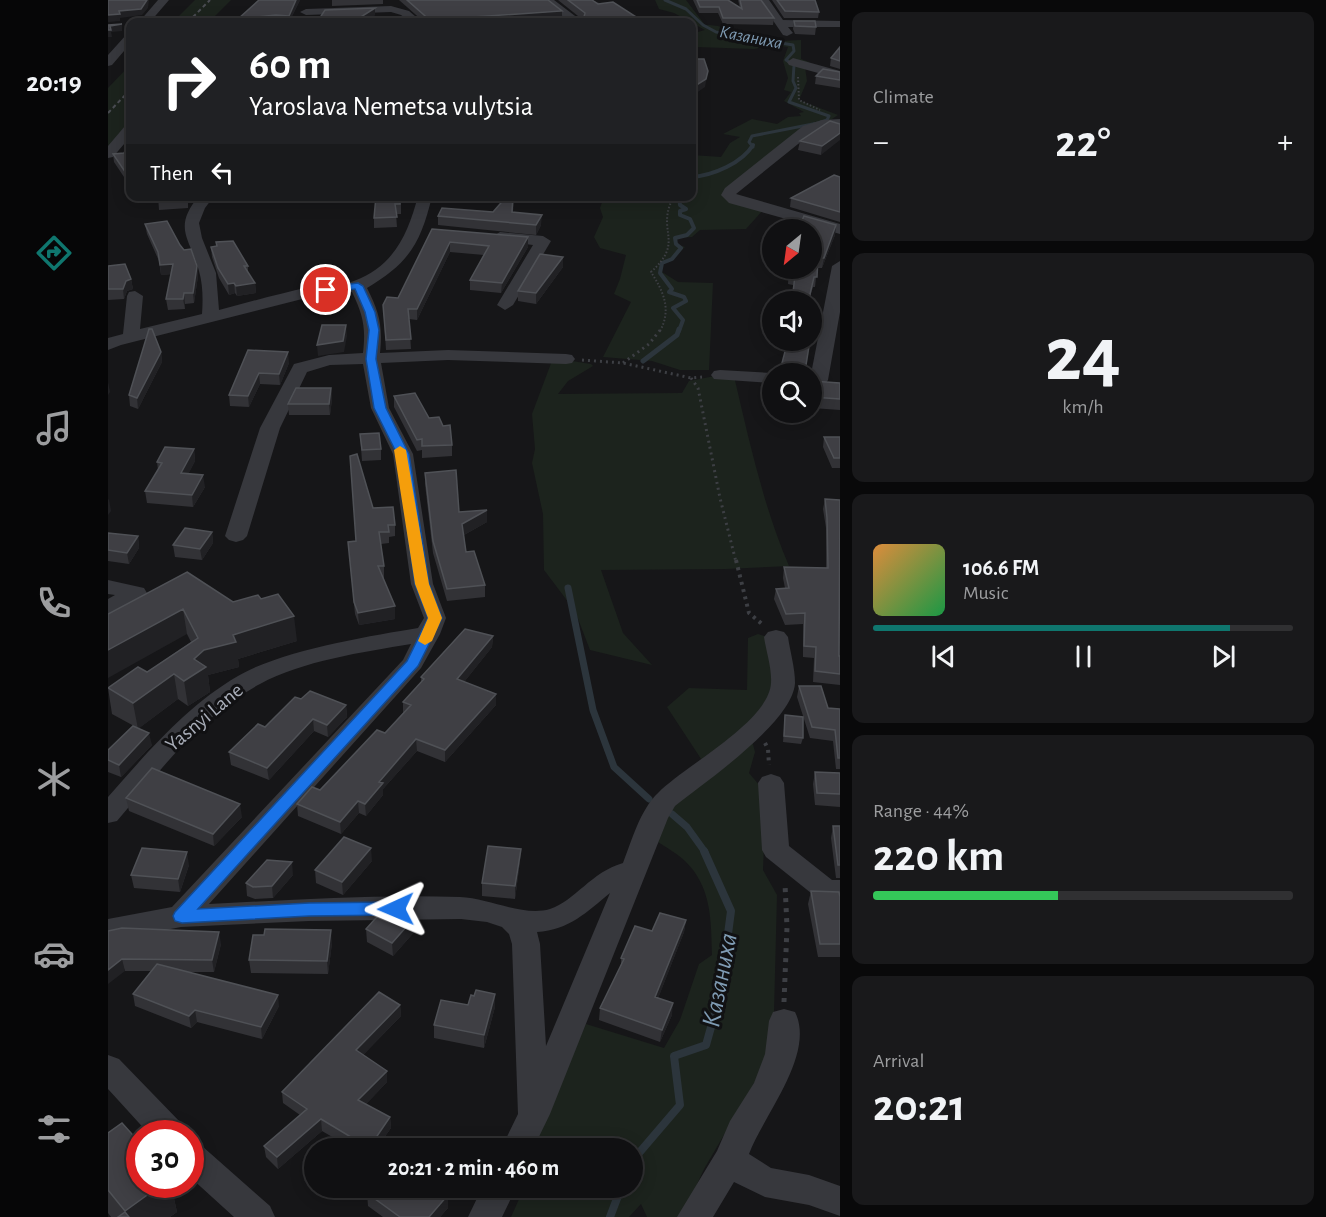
<!DOCTYPE html>
<meta charset="utf-8">
<style>
:root{--surface:#101012;--page:#19191b;--text:#f1f3f6;--muted:#9c9d9f;--line:#303032;--accent:#0f766e}
body{margin:0;font-family:"Alegreya Sans",sans-serif;background:var(--page);color:var(--text);height:100vh;display:flex;flex-direction:column;font-size:22px;white-space:nowrap}
*{box-sizing:border-box;margin:0}
p{font-size:20px;color:var(--muted)}
.icon{flex:none;width:33px;height:33px;fill:none;stroke:currentColor;stroke-width:2;stroke-linecap:round;stroke-linejoin:round}
.map{position:relative;flex:1;overflow:hidden}
.drawer{display:flex;flex-direction:column;gap:12px;padding:12px;background:#09090a;width:486px}
.drawer>*{flex:none}
.hud{position:absolute;left:18px;top:18px;width:570px;height:183px;border-radius:12px;box-shadow:0 3px 15px #0003,0 0 0 2px var(--line);background:#202124;color:#fff;overflow:hidden}
.needle{width:39px;rotate:209deg}
.fabs{position:absolute;left:654px;top:219px;display:grid;gap:12px}
.fabs a{display:grid;place-items:center;width:60px;height:60px;border-radius:50%;background:var(--surface);box-shadow:0 3px 15px #0003,0 0 0 2px var(--line);font-size:30px}
.speed{position:absolute;left:18px;top:1120px;display:flex;gap:12px;font-size:30px;font-weight:700;text-align:center}
.speed>*{display:grid;place-content:center;width:78px;height:78px;border-radius:50%;background:var(--surface);box-shadow:0 3px 15px #0003,0 0 0 2px var(--line);line-height:1}
.speed .limit{border:9px solid #d22;background:#fff;color:#111}
.pin{position:absolute;display:grid;place-items:center;width:51px;height:51px;color:#fff;margin:-26px;border:3px solid #fff;border-radius:50%;box-shadow:0 2px 6px #0007}
.me{position:absolute;width:66px;margin:-33px;rotate:269deg;stroke-linejoin:round;filter:drop-shadow(0 0 4px #0008)}
.turn{display:flex;align-items:center;gap:21px;height:126px;padding:0 24px;font-size:27px}
.turn .icon{width:78px;height:78px;stroke-width:2.5}
.turn b{display:block;font-size:42px;line-height:51px}
.then{display:flex;align-items:center;height:57px;padding:0 24px;background:#0003;gap:12px;font-size:22px}
.big{font-size:45px;font-weight:700;line-height:1.1}
.drawer .card{flex:1;display:flex;flex-direction:column;justify-content:center;gap:9px;min-width:0;padding:0 21px;border-radius:12px;background:var(--page)}
.drawer .dial{align-items:center;gap:0}
.dial b{font-size:78px;line-height:1}
.song{display:flex;align-items:center;gap:18px}
.cover{width:72px;height:72px;border-radius:9px;background:linear-gradient(135deg,hsl(30 70% 55%),hsl(140 70% 35%))}
.played{height:6px;border-radius:3px;background:linear-gradient(90deg,var(--accent) 85%,var(--line) 85%)}
.keys{display:flex;justify-content:space-around;direction:ltr}
.heat{display:flex;justify-content:space-between;align-items:center;font-size:33px;direction:ltr}
.charge{height:9px;border-radius:4px;background:linear-gradient(90deg,#34c759 44%,var(--line) 0)}
.trip{position:absolute;left:196px;top:1138px;width:339px;height:60px;border-radius:30px;background:var(--surface);box-shadow:0 3px 15px #0003,0 0 0 2px var(--line);font-weight:700;line-height:60px;text-align:center}
main{display:flex;flex:1;min-height:0}
.tabs{display:flex;flex-direction:column;width:108px;justify-content:space-around;align-items:center;background:#060607;color:var(--muted)}
.tabs .icon{width:42px;height:42px}
.tabs .active{color:var(--accent)}
.tabs b{font-size:27px;color:var(--text)}
.map>svg:first-child{display:block}
</style>
<main>
<nav class="tabs">
<b>20:19</b>
<svg class="icon active" aria-label="directions" viewBox="0 0 24 24"><path d="M12 3l9 9-9 9-9-9zM9 14v-3h6M13 9l2 2-2 2"/></svg>
<svg class="icon" aria-label="music" viewBox="0 0 24 24"><path d="M9 18V5l10-2v13"/><circle cx="6" cy="18" r="3"/><circle cx="16" cy="16" r="3"/></svg>
<svg class="icon" aria-label="phone" viewBox="0 0 24 24"><path d="M5 4h4l2 5-3 2q2 4 5 5l2-3 5 2v4C11 20 4 13 5 4z"/></svg>
<svg class="icon" aria-label="climate" viewBox="0 0 24 24"><path d="M12 3v18M4 7l16 10M4 17L20 7"/></svg>
<svg class="icon" aria-label="car" viewBox="0 0 24 24"><path d="M5 17H2v-5l4-1 3-4h7l3 4 3 1v5h-3M9 17h6M6 11h13"/><circle cx="7" cy="17" r="2"/><circle cx="17" cy="17" r="2"/></svg>
<svg class="icon" aria-label="filters" viewBox="0 0 24 24"><path d="M4 7h16M4 17h16"/><circle cx="9" cy="7" r="2"/><circle cx="15" cy="17" r="2"/></svg>
</nav>
<div class="map">
<svg width="732" height="1217" viewBox="0 0 732 1217">
<rect width="100%" height="100%" fill="#161618"/>
<!-- green -->
<path fill="#1c231d" d="M87 0H123L101 22H65Z
M547 0H578L597 25C616 25 614 29 629 35 647 43 673 41 693 40V59L701 62 697 67 699 81 691 100 730 115 718 123 714 124 620 195 657 208 638 229 592 230 584 237 570 238 568 244 577 247 562 261 554 264V272L570 282 605 283 601 370H572L544 361 495 357 523 302 506 294 512 279 518 255 492 248 486 237 495 217 492 208 496 197 584 196V155L613 157 622 143 632 137 615 134 644 119 669 124 680 117 693 116 691 113 696 112 676 101 683 92 676 90 680 78 675 61 680 47 665 45 646 49 588 47 586 33 597 30 566 13 551 9Z
M22 65V103L18 107 22 108V129L0 154V88Z
M445 358 483 364 485 366 460 381 450 394 574 393 581 381 612 375 626 376C641 440 655 505 681 566L618 569 493 570 515 633 544 665 482 650 467 611 436 570 435 514 424 463 427 449 424 414Z
M650 634 665 639 675 684 642 733 647 752 641 773 658 793 655 870 669 895 665 1051 596 1169 574 1217H539L533 1204 521 1217H403L416 1188H525V1149H422L478 1024 556 1048 572 1020 591 964 604 955C603 921 604 887 577 861 570 854 559 848 550 842 561 806 574 794 599 768L559 707 581 688 639 690 640 638Z"/>
<g fill="none" stroke-linecap="round" stroke-linejoin="round">
<!-- stream-far4 -->
<path stroke="#2c353c" stroke-width="3" d="M557 0 578 9 595 25 608 32 685 45 686 51 678 60 686 65 685 81 688 88 681 102 721 116 719 120 710 123 644 136 641 142 645 147"/>
<!-- stream-far3 -->
<path stroke="#2c353c" stroke-width="4" d="M584 177C606 175 634 163 645 145
M571 331 575 320 565 308 578 301 576 297 561 292 564 289 552 273 554 263 564 259 573 248 568 244 567 238 579 235 586 228 582 219 572 215V211L578 209 572 205 571 196"/>
<!-- stream-far2 -->
<path stroke="#2c353c" stroke-width="5" d="M535 361 569 335 571 329"/>
<!-- stream-far1 -->
<path stroke="#2c353c" stroke-width="7" d="M460 588 485 710 506 767 541 799
M564 814 579 827 597 852"/>
<!-- stream -->
<path stroke="#2c353c" stroke-width="8" d="M525 1160 572 1105 566 1056 598 1045 612 995 623 911 596 851
M502 1217 513 1188"/>
<!-- path-far3 -->
<path stroke="#3d3f44" stroke-width="2" stroke-dasharray="1.5 2" stroke-linecap="butt" d="M690 77 691 100 712 110
M552 331C564 309 555 291 543 272 576 242 550 233 563 202L560 196"/>
<!-- path-far2 -->
<path stroke="#3d3f44" stroke-width="3" stroke-dasharray="2 4" stroke-linecap="butt" d="M474 360 515 363 583 378 594 377
M515 363 541 344 553 329
M583 378 590 388 612 498 628 562"/>
<!-- path-far1 -->
<path stroke="#3d3f44" stroke-width="4" stroke-dasharray="3 4.5" stroke-linecap="butt" d="M628 560 641 613 654 624
M657 743 660 749 661 765"/>
<!-- path -->
<path stroke="#3d3f44" stroke-width="5" stroke-dasharray="4 6" stroke-linecap="butt" d="M676 1002 679 927 677 884"/>
<!-- minor -->
<path fill="#37383d" fill-rule="evenodd" d="M50 0H61L42 22H31Z
M434 0H446L475 22H462Z
M651 0H661L675 20 732 21V27H680L685 33 679 36 675 35Z
M283 6 301 11 314 22H302L293 15 283 12 198 15 192 12 198 9Z
M22 34V44L4 65 0 66V55L18 35Z
M685 58 732 71V79L681 65 679 62Z
M732 119V127L716 128 705 132 628 194 732 224V234L621 203 613 195 617 188 695 126 714 120Z
M22 125V137L5 157 0 158V146L17 126Z
M91 196H106L97 208 91 223 94 238 108 273 111 310C141 302 170 294 201 287 215 284 233 286 246 281 286 266 300 234 310 196H324C313 243 301 263 259 288 271 312 275 325 272 353L340 350 458 354 464 355 467 359 464 363 458 364 340 360 273 363 281 408 305 454 325 584 338 618 332 634 313 668 101 904C184 900 269 894 352 897 381 898 415 917 442 909 467 901 483 872 515 863 524 840 532 810 550 793 576 766 661 722 663 683 664 668 658 651 656 637L660 632 668 630 676 632 680 637C682 651 687 668 687 683 685 722 597 782 567 806L560 818 442 1114 425 1149H393L410 1114 404 944 401 934 394 927 379 922 353 919 201 921 73 927 0 941V919L64 907 295 660 303 644C255 652 194 661 152 684 93 715 52 771 9 821L0 823V797C39 753 78 706 130 676 172 651 261 636 310 628L316 618 303 584 285 454 263 408 255 364 222 365 199 372 172 428 139 536 135 540 128 542 121 540 117 536 152 428 186 364 221 355 255 353C258 327 255 315 244 292L202 297 13 345 0 350V338L15 334 19 296 21 292 27 291 35 296 32 329 94 314C95 300 95 285 91 271 82 238 64 228 91 196ZM502 893 438 1046 432 944 429 932C461 930 479 912 502 893Z
M392 232 435 236 443 241 405 305 397 310 389 305 425 245 387 240 384 237Z
M732 261V312L720 380 717 384 704 385 703 374 724 266Z
M612 370 664 373 668 374H664V383L606 379 603 375 606 371Z
M0 580 36 588 39 593 36 598 0 615V599L7 595 0 594Z
M663 774 672 777 676 783 681 846 724 880H732V900L708 897 658 857 654 850 650 783 654 777Z
M676 1009 687 1012C708 1054 655 1116 641 1154L663 1168 701 1175 732 1186V1216L701 1205 657 1197 626 1182 605 1217H569L609 1151 622 1121 646 1083 657 1054 661 1021 665 1012Z
M0 1055 11 1059 74 1124 78 1134H41L0 1089Z
M82 1142 94 1146 162 1206 167 1217H126L82 1177Z
M374 1188H408L394 1217H360Z"/>
<!-- rail -->
<path stroke="#4a4c52" stroke-width="2" stroke-dasharray="4 3" stroke-linecap="butt" d="M80 22 102 0
M0 113 22 90"/>
</g>
<!-- wall -->
<path fill="#323236" d="M192 0 181 22 168 21 155 22H131L130 19Z
M224 0H275V4L224 6Z
M291 0H440L454 18 388 22H316Z
M450 0H484L536 22H475V20Z
M585 0H620L632 8 630 0H653L666 18 665 25 615 24 610 13H591Z
M664 0H707L711 12 710 18H676Z
M267 15 256 22H211V19Z
M686 21 708 27 707 35 687 34 685 29Z
M732 47V69L722 66 723 58Z
M708 76 732 80V88L707 84Z
M722 121 713 155 690 150 692 141Z
M22 140V186L6 162 5 154 16 153Z
M732 177V222L682 207 683 198Z
M50 196H88L87 198 80 197V208L51 210Z
M105 196H123L118 202 106 200Z
M268 196H302L301 202H293V214H288L289 227 266 228V218Z
M399 196H406L405 212 433 225 428 235 330 225V216L385 212Z
M37 224 72 245 89 266 90 276 86 303 77 304V309L60 310 58 299 63 274 53 275 51 261 39 234Z
M728 225 727 235 714 268H709L707 287H705L702 297 703 302H684L685 285 680 284 681 268Z
M324 229 420 237V247L393 293 362 290V280L376 255 342 252 309 320 301 319 303 349 278 350 275 305 290 298Z
M108 242 140 266V273L147 283 148 293 129 296 127 293 121 295 111 278 104 257 103 247 109 246Z
M455 257V267L428 304 410 301V291Z
M0 266 23 279 25 289 19 291 16 299 0 300Z
M702 340 696 374H672L674 363Z
M140 350 181 363 172 385 152 384 141 407 122 406 121 395Z
M53 352 54 362 30 409 22 406 21 395Z
M704 381 732 383V410L704 408Z
M223 388 224 399 222 415H181L180 404Z
M286 396 335 426 344 445V456L314 458V450L309 451 286 407Z
M252 434 273 449V460L254 461Z
M716 437H732V468H724L715 447Z
M86 449 87 461 80 474 97 487 85 507 39 503 37 491 50 470 49 462Z
M317 473 351 512 379 510V522L356 535 358 552 377 585V597L339 601 325 553 317 484Z
M717 499 732 500V624H731V656H732V685L705 682 706 658 695 657V624L677 625 666 599 668 589 677 588 675 578 676 567 718 568V528L715 509Z
M265 508 287 525V536L281 537V543L273 544 276 566V578H275L287 619 251 625 247 614 240 542 248 541Z
M104 532 105 543 94 560 67 557 65 545Z
M0 533 30 536 31 548 21 564 0 561Z
M125 602 189 641 130 659 131 667 100 675 102 692 80 706 70 699 31 728 44 745 13 777 0 772V750L26 726 4 714 0 688 39 672 83 642 79 634 0 614Z
M385 636 384 647 356 682 388 705 337 762 309 751 275 789V795L258 816 251 813 233 834 190 816 189 804 212 790 277 733 295 713V702L313 682V677Z
M691 686 720 708 732 709V769H728L725 741 702 738 689 697Z
M193 699 238 705 239 717 220 737 206 731 161 780 123 765 121 752 157 727Z
M677 715 695 738 693 744 675 742Z
M707 772 732 773V807L707 805 705 784Z
M18 798 134 817 106 846 21 811Z
M725 826H732V878H728L723 838Z
M413 849 412 861 407 899 374 896V883Z
M264 861 235 895 208 883 207 870Z
M81 865 72 892 26 888 23 875Z
M185 875 165 898 147 899 139 896 138 883Z
M703 891 732 897V957H710L700 904Z
M307 917 308 930 285 956 259 942 258 929Z
M578 920 576 932 550 998 564 1015 552 1042 491 1020 492 1008 513 965V958L544 931Z
M0 931 113 944 106 972H81L171 1006 154 1039 89 1022 83 1028 27 1006 25 994 43 971H17Z
M224 943 220 974 143 973 141 960Z
M366 996 387 1007 376 1048 326 1038V1025L360 1005Z
M292 1005 293 1016 255 1055 279 1071V1082L258 1104 282 1117 283 1128 268 1149H245L214 1131 170 1169 158 1157 156 1146 192 1115 175 1103 174 1092Z
M0 1133 32 1185H63L69 1212 62 1217H3L0 1213Z
M259 1193 340 1208 332 1217H275L260 1206Z"/>
<!-- shaded-wall -->
<path fill="#212124" d="M39 0H41L40 8 34 15 12 18V21L0 22V15Z
M188 0H192L181 22V16Z
M267 8V15L256 22H245Z
M454 11V18L388 22H350V18Z
M168 15V21L155 22H131L130 19Z
M14 24V31L3 32 4 37H0V30L2 26Z
M600 71 597 87 584 96V88Z
M732 133V140L713 155 714 146Z
M118 196H123L118 202Z
M434 215 433 225 428 235V225Z
M728 225 727 235 714 268 716 258Z
M420 237V247L393 293 394 283Z
M342 242V252L309 320V309Z
M455 257V267L428 304V293Z
M65 264 66 274 53 275 52 265Z
M89 266 90 276 86 303 85 293Z
M23 279 25 289 19 291 16 299 15 289 18 281Z
M126 283 127 293 121 295 120 284Z
M147 283 148 293 129 296 128 286Z
M76 293 77 304V309L75 299Z
M238 325 239 336 236 352 210 356 209 345Z
M53 352 54 362 30 409 29 398Z
M180 352 181 363 172 385 171 374Z
M151 373 152 384 141 407 140 396Z
M0 382 2 392 0 395Z
M223 388 224 399 222 415 221 404Z
M86 449 87 461 75 485 73 473Z
M95 475 97 487 85 507 84 495Z
M1 499 3 511 0 515V500Z
M379 510V522L354 536V524Z
M104 532 105 543 94 560 92 549Z
M30 536 31 548 21 564 19 553Z
M287 606V619L251 625 250 613Z
M75 609 79 634 0 678V650Z
M186 616 189 641 130 659 131 667 100 675 102 692 80 706 76 681 86 659 96 650 125 635Z
M385 636 384 647 349 691V679Z
M66 674 70 699 30 729 25 703Z
M388 694V705L337 762V750Z
M238 705 239 717 220 737 219 725Z
M205 719 206 731 161 780 159 768Z
M41 733 44 745 13 777 11 765Z
M308 739 309 751 275 789V795L258 816 257 804 271 782Z
M250 801 251 813 233 834 232 822Z
M132 804 134 817 106 846 105 834Z
M263 848 264 861 235 895 234 882Z
M413 849 412 861 407 899V886Z
M79 852 81 865 72 892 70 879Z
M184 862 185 875 165 898 164 886Z
M307 917 308 930 285 956 284 943Z
M578 920 576 932 546 1009 547 997Z
M223 930 224 943 220 974 219 961Z
M111 932 113 944 106 972 104 960Z
M14 959 17 971 0 984V970Z
M387 994V1007L376 1048V1035Z
M170 995 171 1006 154 1039 153 1027Z
M565 1003 564 1015 552 1042 554 1030Z
M292 1005 293 1016 249 1061 248 1050Z
M87 1010 89 1022 83 1028 81 1016Z
M279 1071V1082L251 1112 250 1100Z
M282 1117 283 1128 268 1149H261V1148Z
M213 1119 214 1131 170 1169 169 1157Z
M53 1185H63L69 1212 62 1217H18L17 1211Z
M340 1195V1208L332 1217H321Z"/>
<!-- building -->
<path fill="#3f3f44" stroke="#4f5156" stroke-width="1.5" d="M0 0H39L33 9 11 11 12 14 0 15Z
M151 0H188L181 16 168 15 130 19Z
M299 0H440L454 11 350 18V22H324Z
M460 0H484L490 4 505 2 536 22H483L476 17 477 13Z
M589 0H620L634 9 632 0H653L666 18H615L611 7H592Z
M669 0H707L711 12 677 11Z
M267 8 245 22 211 19 217 10Z
M537 20H555V22H537Z
M686 21H707L708 27 687 26Z
M14 24 2 26 3 30H0V25Z
M732 47V61L723 58Z
M584 59H596L600 71 598 79 584 88Z
M715 69 732 72V80L708 76Z
M722 121 732 124V133L714 146 692 141Z
M22 140V179L5 154 16 153Z
M726 175 732 177V212L683 198Z
M50 196H79V200L50 201Z
M268 196H292V204H287L289 217 266 218Z
M399 196H405L404 212 434 215 428 225 330 216 334 208 385 212Z
M696 216 728 225 716 258H710L709 277H706L702 294 703 302H684L687 275 681 274V268H704V230H690Z
M59 221 72 245 76 250 83 249 89 266 85 293H76L75 299H58L65 264 52 265 50 252 37 224Z
M324 229 420 237 394 283 362 280 381 246 342 242 309 309H300L303 339 278 340 275 305 279 297 290 298Z
M125 241 140 266H136L147 283 128 286 126 283 120 284 110 268 103 247 109 246 108 242Z
M432 254 455 257 428 293 410 291Z
M17 264 23 279 18 281 15 289H0V266Z
M214 325H238L235 341 209 345Z
M41 329H44L53 352 29 398 21 395Z
M680 340H702L698 365 674 363Z
M140 350 180 352 171 374 151 373 140 396 121 395Z
M704 381 732 383V399L704 397Z
M188 388H223L221 404H180Z
M307 393 321 418 331 417 335 426 342 425 344 445 314 446V439L309 440 286 396Z
M271 433 273 449 254 450 252 434Z
M716 437H732V458H726Z
M57 447 86 449 73 473 95 475 84 495 37 491 54 463 49 462Z
M249 454 265 508 285 507 287 525H280L281 532H271L276 566H270L287 606 250 613 246 602 240 542 248 541 242 456Z
M348 470 351 512 379 510 354 524 358 552 366 551 377 585 339 589 325 541 317 473Z
M717 499 732 500 731 656H732V674L707 671 708 647 696 646 697 613 678 614 668 589 681 588 676 567 720 568 719 518Z
M77 528 104 532 92 549 65 545Z
M0 533 30 536 19 553 0 550Z
M79 572 125 602 150 595 153 599 170 594 186 616 125 635 128 642 96 650 86 659 98 667 76 681 66 674 25 703 0 688 30 667 39 672 90 638 75 609 0 650V614Z
M357 629 385 636 349 679 388 694 337 750 308 739 271 782 275 783 257 804 250 801 232 822 189 804 204 787 212 790 269 730 277 733 303 705 295 702 316 679 313 677Z
M691 686H713L720 708 732 709V758H730L727 730 704 727Z
M202 691 238 705 219 725 205 719 159 768 121 752 150 724 157 727 187 697 193 699Z
M677 715 695 717V738L676 736Z
M25 726 41 733 11 765 0 760V750Z
M44 768 132 804 105 834 18 798Z
M707 772 732 773V794L709 793Z
M725 826H732V865H730Z
M236 837 263 848 234 882 207 870Z
M380 846 413 849 407 886 374 883Z
M34 848 79 852 70 879 23 875Z
M159 860 184 862 164 886 145 887 138 883Z
M703 891 731 892 732 897V944H712Z
M276 909H292L307 917 284 943 258 929Z
M552 913 578 920 547 997 565 1003 554 1030 492 1008 516 959 513 958 527 926 544 931Z
M14 928 111 932 104 960 14 959 0 970V931Z
M157 929 223 930 219 961 141 960 145 935H156Z
M49 964 170 995 153 1027 87 1010 81 1016 25 994Z
M368 990 387 994 376 1035 326 1025 333 1000 360 1005 363 995 366 996Z
M271 992 292 1005 248 1050 279 1071 250 1100 282 1117 261 1148 213 1119 169 1157 156 1146 199 1109 174 1092Z
M14 1123 32 1143V1185H53L17 1211 0 1190V1133Z
M263 1188H330L340 1195 321 1217H292L259 1193Z
M17 1212 21 1217H10Z"/>
<!-- route -->
<path fill="#1a73e8" stroke="#114b97" stroke-width="1.5" d="M250 283 255 286 267 312 271 330 268 359 278 408 301 454 321 584 334 618 310 666 90 909 201 903 288 902 294 904 296 909 294 913 288 915 201 916 74 923 67 921 65 916 67 912 299 661 320 618 307 584 289 454 266 408 258 359 261 330 257 312 247 289 218 293 213 290 218 287Z"/>
<!-- slow -->
<path fill="#f59e0b" d="M292 446 298 450 321 584 334 618 324 641 317 645 310 641 320 618 307 584 286 450Z"/>
<g text-anchor="middle" stroke-width="6" stroke-linejoin="round" paint-order="stroke">
<!-- far-water labels -->
<g font-size="18" font-style="italic" fill="#7f9bb3" stroke="#111113">
<text transform="translate(643 37) rotate(11)" y="6">Казаниха</text>
</g>
<!-- street labels -->
<g font-size="21" fill="#a8adb8" stroke="#111113">
<text transform="translate(96 717) rotate(-40)" y="7">Yasnyi Lane</text>
</g>
<!-- near-water labels -->
<g font-size="27" font-style="italic" fill="#7f9bb3" stroke="#111113">
<text transform="translate(611 980) rotate(-79)" y="9">Казаниха</text>
</g>
</g>
</svg>
<div class="fabs">
<a><svg class="needle" viewBox="-14 -14 28 28"><path d="M0-13l5 13h-10z" fill="#e53935"/><path d="M0 13l5-13h-10z" fill="#9c9d9f"/></svg></a>
<a><svg class="icon" aria-label="sound" viewBox="0 0 24 24"><path d="M4 9h4l5-4v14l-5-4H4zM17 9q2 3 0 6"/></svg></a>
<a><svg class="icon" aria-label="search" viewBox="0 0 24 24"><circle cx="10" cy="10" r="6"/><path d="M15 15l6 6"/></svg></a>
</div>
<div class="speed"><div class="limit">30</div></div>
<div class="pin" style="left:218px;top:290px;background:#d93025"><svg class="icon" aria-label="arrive" viewBox="0 0 24 24"><path d="M6 21V4h12l-3 4 3 4H6"/></svg></div>
<svg class="me" style="left:288px;top:909px" viewBox="-20 -20 40 40"><path d="M0-17L14 15 0 8-14 15z" fill="#1a73e8" stroke="#fff" stroke-width="4"/></svg>
<div class="trip">20:21 · 2 min · 460 m</div>
<div class="hud">
<div class="turn"><svg class="icon" aria-label="right" viewBox="0 0 24 24"><path d="M7 20v-9h11M14 6l5 5-5 5"/></svg><div><b>60 m</b>Yaroslava Nemetsa vulytsia</div></div>
<div class="then">Then<svg class="icon" aria-label="left" viewBox="0 0 24 24"><path d="M17 20v-9H6M10 6l-5 5 5 5"/></svg></div>
</div>
</div>
<section class="drawer">
<div class="card"><p>Climate</p>
<div class="heat"><a>−</a><b class="big">22°</b><a>+</a></div>
</div>
<div class="card dial"><b>24</b><p>km/h</p></div>
<div class="card">
<div class="song"><i class="cover"></i><div><b>106.6 FM</b><p>Music</p></div></div>
<div class="played"></div>
<div class="keys"><svg class="icon" aria-label="previous" viewBox="0 0 24 24"><path d="M18 5L8 12l10 7zM5 5v14"/></svg><svg class="icon" aria-label="pause" viewBox="0 0 24 24"><path d="M8 5v14M16 5v14"/></svg><svg class="icon" aria-label="next" viewBox="0 0 24 24"><path d="M6 5l10 7-10 7zM19 5v14"/></svg></div>
</div>
<div class="card"><p>Range · 44%</p><b class="big">220 km</b><div class="charge"></div></div>
<div class="card"><p>Arrival</p><b class="big">20:21</b></div>
</section>
</main>
